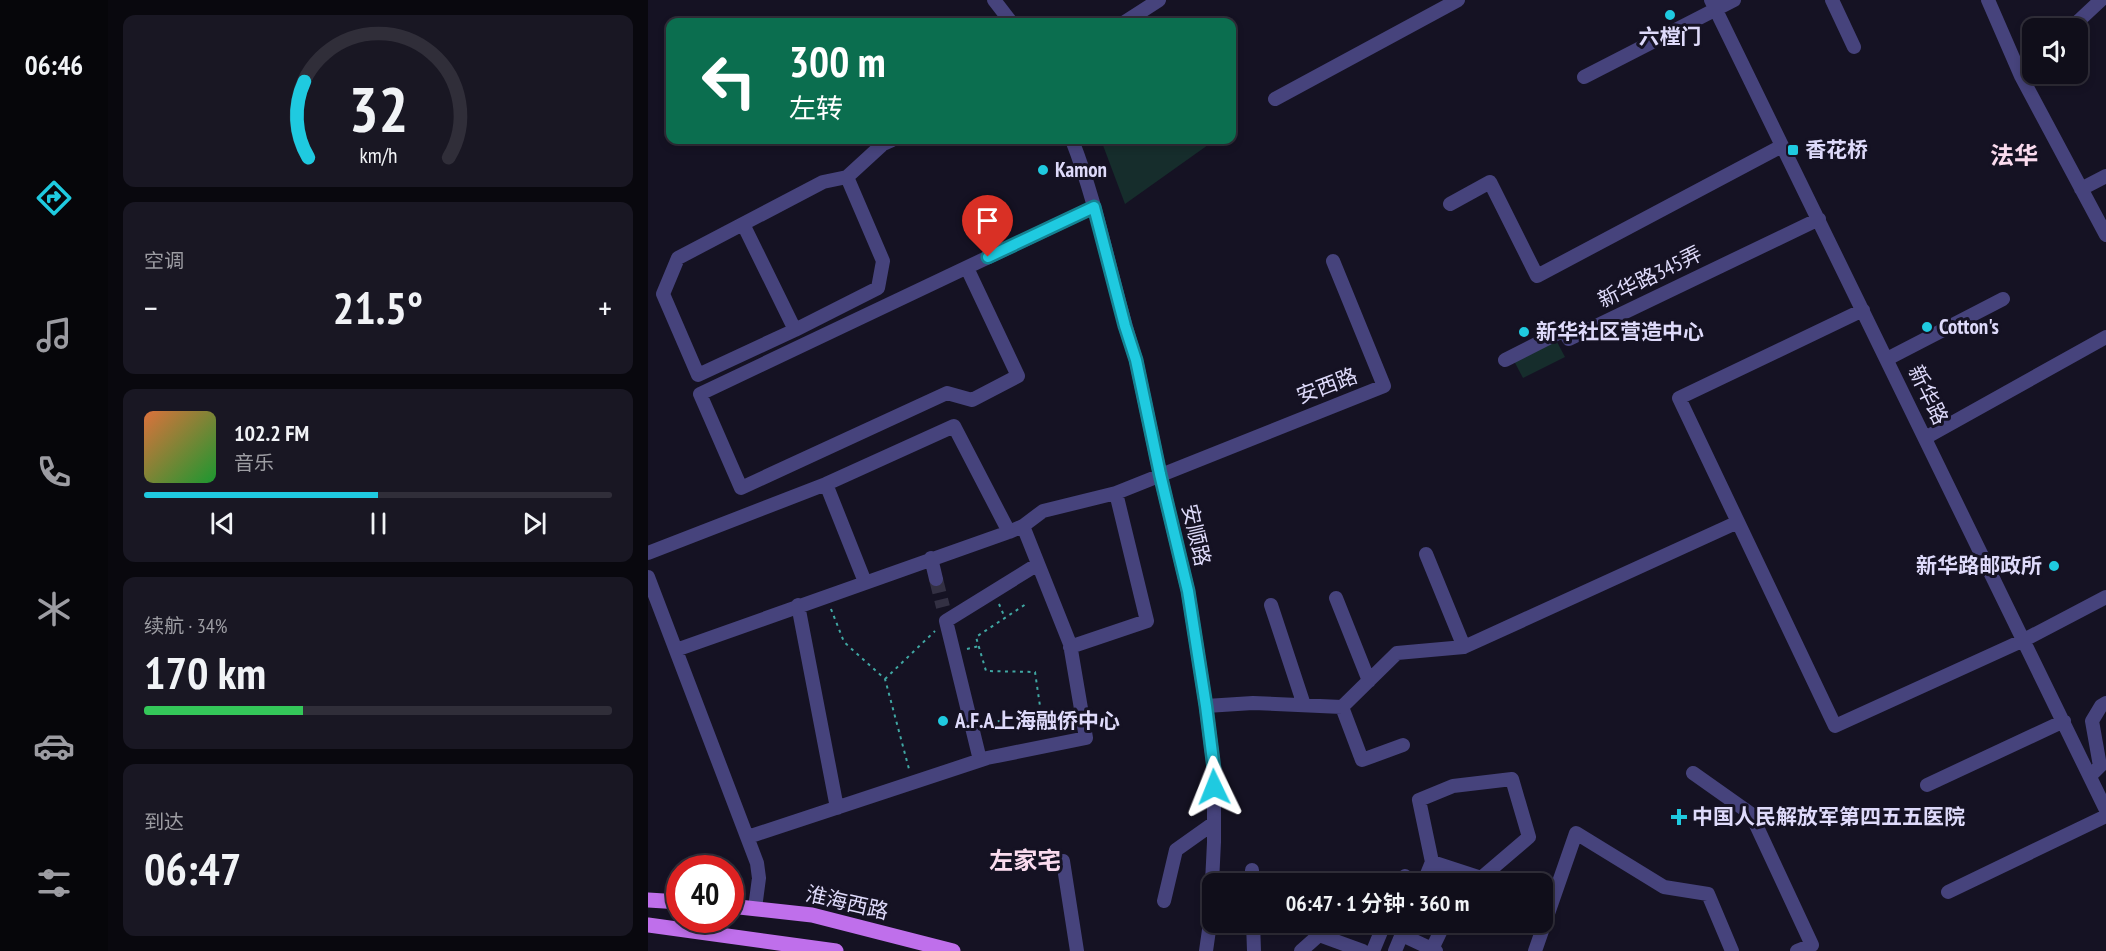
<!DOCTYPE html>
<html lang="zh">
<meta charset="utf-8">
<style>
:root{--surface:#100e1a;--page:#191723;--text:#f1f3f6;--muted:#9c9ca2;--line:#302e39;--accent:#1fcae0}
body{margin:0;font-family:"PT Sans Narrow","Noto Sans SC",sans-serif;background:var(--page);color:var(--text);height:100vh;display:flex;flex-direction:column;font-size:22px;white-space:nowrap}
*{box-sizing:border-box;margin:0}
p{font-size:20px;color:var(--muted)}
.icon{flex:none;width:33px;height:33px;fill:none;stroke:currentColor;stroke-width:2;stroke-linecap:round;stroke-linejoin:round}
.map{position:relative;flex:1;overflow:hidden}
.drawer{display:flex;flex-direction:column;gap:15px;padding:15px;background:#09080e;width:540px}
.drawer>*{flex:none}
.hud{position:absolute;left:18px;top:18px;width:570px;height:126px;border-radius:12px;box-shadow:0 3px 9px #0003,0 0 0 2px var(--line);background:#0b6e4f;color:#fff;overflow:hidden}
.buttons{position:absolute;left:1374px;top:18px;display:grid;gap:12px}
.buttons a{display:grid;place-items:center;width:66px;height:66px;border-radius:12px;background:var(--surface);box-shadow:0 3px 9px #0003,0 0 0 2px var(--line);font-size:30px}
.speed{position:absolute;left:18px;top:855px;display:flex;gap:12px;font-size:30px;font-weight:700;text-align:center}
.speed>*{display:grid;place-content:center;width:78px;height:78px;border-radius:50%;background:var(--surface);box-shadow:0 3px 9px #0003,0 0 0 2px var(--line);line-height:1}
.speed .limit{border:9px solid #d22;background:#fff;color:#111}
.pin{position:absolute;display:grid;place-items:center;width:51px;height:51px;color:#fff;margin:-62px -26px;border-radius:50% 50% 50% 0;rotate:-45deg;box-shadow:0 0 6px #0007}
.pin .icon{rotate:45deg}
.me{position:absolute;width:66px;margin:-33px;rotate:358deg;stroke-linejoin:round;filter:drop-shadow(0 0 4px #0008)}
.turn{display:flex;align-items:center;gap:21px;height:126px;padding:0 24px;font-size:27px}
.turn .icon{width:78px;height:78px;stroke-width:2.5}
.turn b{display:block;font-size:42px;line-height:51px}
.big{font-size:45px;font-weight:600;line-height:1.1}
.drawer .widget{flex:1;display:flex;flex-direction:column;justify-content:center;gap:9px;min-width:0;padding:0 21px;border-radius:12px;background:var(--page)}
.drawer .dial{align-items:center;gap:0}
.dial svg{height:156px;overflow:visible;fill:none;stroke:var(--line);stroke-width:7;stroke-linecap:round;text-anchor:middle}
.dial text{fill:var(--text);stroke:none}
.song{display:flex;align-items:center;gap:18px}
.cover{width:72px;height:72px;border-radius:9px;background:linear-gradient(135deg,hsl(20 70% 55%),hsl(130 70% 35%))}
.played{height:6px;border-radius:3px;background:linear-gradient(90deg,var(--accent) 50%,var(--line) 50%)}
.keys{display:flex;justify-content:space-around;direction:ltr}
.heat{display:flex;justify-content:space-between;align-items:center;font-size:33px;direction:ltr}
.charge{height:9px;border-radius:4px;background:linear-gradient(90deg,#34c759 34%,var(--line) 0)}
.trip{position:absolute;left:554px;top:873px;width:351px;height:60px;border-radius:12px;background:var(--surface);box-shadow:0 3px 9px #0003,0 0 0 2px var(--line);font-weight:600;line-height:60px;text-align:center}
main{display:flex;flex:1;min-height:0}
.tabs{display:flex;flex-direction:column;width:108px;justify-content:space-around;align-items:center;background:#06060a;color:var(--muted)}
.tabs .icon{width:42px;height:42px}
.tabs .current{color:var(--accent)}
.tabs b{font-size:27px;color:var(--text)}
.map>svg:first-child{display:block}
</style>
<main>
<nav class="tabs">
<b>06:46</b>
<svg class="icon current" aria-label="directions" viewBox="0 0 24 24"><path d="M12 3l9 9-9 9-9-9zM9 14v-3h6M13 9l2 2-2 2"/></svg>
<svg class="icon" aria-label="music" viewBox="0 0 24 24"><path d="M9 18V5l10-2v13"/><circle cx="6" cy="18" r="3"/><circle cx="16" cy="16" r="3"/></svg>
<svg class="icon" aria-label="phone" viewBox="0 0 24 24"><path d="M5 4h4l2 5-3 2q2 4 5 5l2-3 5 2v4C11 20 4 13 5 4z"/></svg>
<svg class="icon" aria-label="climate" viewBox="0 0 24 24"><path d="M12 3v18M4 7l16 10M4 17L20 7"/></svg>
<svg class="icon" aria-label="car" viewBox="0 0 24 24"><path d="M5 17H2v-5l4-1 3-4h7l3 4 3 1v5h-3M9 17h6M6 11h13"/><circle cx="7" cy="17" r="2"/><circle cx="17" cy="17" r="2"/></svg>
<svg class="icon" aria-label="filters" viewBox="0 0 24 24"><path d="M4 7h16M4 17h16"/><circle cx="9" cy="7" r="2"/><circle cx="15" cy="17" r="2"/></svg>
</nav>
<section class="drawer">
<div class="widget dial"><svg viewBox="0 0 100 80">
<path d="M14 69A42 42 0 1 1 86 69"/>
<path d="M14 69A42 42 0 0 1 12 30" stroke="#1fcae0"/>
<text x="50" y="56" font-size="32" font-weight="700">32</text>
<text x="50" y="72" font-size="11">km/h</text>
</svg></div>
<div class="widget"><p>空调</p>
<div class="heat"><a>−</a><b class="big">21.5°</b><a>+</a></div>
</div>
<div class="widget">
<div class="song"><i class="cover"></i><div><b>102.2 FM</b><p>音乐</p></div></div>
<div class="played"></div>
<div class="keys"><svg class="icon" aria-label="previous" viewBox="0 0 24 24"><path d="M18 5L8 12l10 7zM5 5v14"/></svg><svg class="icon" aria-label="pause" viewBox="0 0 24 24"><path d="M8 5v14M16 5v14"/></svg><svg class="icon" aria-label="next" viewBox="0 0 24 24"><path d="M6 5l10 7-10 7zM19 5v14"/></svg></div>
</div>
<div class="widget"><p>续航 · 34%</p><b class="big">170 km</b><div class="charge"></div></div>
<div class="widget"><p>到达</p><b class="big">06:47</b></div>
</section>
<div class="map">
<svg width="1458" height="951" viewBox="0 0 1458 951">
<rect width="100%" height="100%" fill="#151223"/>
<!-- green -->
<path fill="#162d2c" d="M453 140H567L477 204Z
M908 340 917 357 875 378 866 361Z"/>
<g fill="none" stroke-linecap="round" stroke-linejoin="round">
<!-- minor-tunnel -->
<path stroke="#333043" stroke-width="14" stroke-dasharray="14 7" stroke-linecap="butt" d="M288 579 295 607"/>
<!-- path -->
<path stroke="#40a7a3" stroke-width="2" stroke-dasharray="3 4.5" stroke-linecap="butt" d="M351 604 357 618
M183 609 196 642 237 679 261 769
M319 649 331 646
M237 679 287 631
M335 724 393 713 387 672 338 671 328 637 378 604"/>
<!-- minor -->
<path stroke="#46437c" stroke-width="14" d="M346 0 363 22
M1063 0 1458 810
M1184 0 1206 47
M1340 0 1373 76 1458 235
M477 22 511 0
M1423 28 1453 0
M1373 76 1384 65
M936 77 1086 0
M627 99 810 0
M424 140C452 211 464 287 488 360L512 474 540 591 558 706 566 769V842L562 923 558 951
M199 177 235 261 230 288 147 330 50 375 15 294 30 258 175 182 199 177 235 144 244 140
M1433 189 1458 176
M802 204 842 182 889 276 1134 146
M95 224 147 330
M319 268 370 376 324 400 299 393 93 488 52 394 446 207
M1215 310 1031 398 1187 726 1376 640 1458 597
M1239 359 1355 299
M857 360 916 330 921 339 1171 219
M1277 438 1458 337
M178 484 217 582
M0 553 178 484 306 426 361 532
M778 554 816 647
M283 558 288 579
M0 577 109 863 111 878 107 908
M688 598 721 681
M150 605 189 808
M623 605 656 705
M422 647 499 621 468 493
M28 650 361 532 375 526 395 511 468 493 736 386 685 261
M558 706 605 703 694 707 749 653 816 647 1090 522
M694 707 714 760 755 745
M332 760 298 621 390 564
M1045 773 1103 814 1164 945 1149 951
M1442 776 1452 766 1444 721 1453 706 1458 703
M1279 785 1416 721
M100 837 339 758 438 738 422 644 375 526
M415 861 429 951
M604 870V884
M754 884 757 876
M775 884 784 862 771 800 805 786 864 779 881 837 833 878 784 862
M1300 892 1458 816
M516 901 528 850 566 823
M605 922 606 951
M754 935 784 949
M653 951 671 935 715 951
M725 951 737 922
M747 951 759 922
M788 951 784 949 797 922
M887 951 928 833 1016 887 1060 894 1084 951"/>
<!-- major -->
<path stroke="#bf6feb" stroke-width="15" d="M0 900 32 902
M82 906 164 915 305 951
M0 925 188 951"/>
</g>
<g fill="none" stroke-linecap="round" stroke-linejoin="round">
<!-- route casing -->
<g stroke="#148392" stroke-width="15">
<path id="route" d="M340 257 446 207 477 326 488 360 512 474 540 591 558 706 566 769V787"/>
</g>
<!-- route -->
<use href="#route" stroke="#1fcae0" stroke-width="10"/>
</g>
<!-- markers -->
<g fill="#1fcae0" stroke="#151223" stroke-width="2">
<circle cx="1022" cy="15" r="6"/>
<rect x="1139" y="144" width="12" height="12" rx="3"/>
<circle cx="395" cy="170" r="6"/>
<circle cx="1279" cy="327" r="6"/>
<circle cx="876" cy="332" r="6"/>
<circle cx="1406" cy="566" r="6"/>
<circle cx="295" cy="721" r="6"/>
<path d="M1028 808h6v6h6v6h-6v6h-6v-6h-6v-6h6z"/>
</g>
<g text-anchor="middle" stroke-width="6" stroke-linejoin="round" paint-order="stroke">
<!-- poi labels -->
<g font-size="21" font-weight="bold" fill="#dedafa" stroke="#151223" text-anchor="start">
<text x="1022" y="44" text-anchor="middle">六樘门</text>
<text x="1157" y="157">香花桥</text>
<text x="407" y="177">Kamon</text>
<text x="1291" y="334">Cotton's</text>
<text x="888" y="339">新华社区营造中心</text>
<text x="1394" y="573" text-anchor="end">新华路邮政所</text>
<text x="307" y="728">A.F.A上海融侨中心</text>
<text x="1044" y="824">中国人民解放军第四五五医院</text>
</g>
<!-- street labels -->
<g font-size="21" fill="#dedafa" stroke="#151223">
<text transform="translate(1002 277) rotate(-26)" y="7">新华路345弄</text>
<text transform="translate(679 386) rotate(-21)" y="7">安西路</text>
<text transform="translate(1280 395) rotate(64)" y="7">新华路</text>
<text transform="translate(548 535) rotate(77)" y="7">安顺路</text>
<text transform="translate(199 903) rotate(13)" y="7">淮海西路</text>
</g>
<!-- quarter labels -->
<g font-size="24" font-weight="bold" fill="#fadbee" stroke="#151223">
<text x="1366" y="164">法华</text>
<text x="377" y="869">左家宅</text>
</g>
</g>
</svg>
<div class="buttons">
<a><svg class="icon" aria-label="sound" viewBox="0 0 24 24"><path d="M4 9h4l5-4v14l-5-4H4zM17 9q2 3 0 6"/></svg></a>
</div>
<div class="speed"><div class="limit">40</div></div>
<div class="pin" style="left:340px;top:257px;background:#d93025"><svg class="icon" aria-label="arrive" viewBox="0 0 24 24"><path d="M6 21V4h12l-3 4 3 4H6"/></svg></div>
<svg class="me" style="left:566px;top:787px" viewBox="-20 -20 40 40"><path d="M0-17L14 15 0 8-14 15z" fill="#1fcae0" stroke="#fff" stroke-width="4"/></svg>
<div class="trip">06:47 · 1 分钟 · 360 m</div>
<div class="hud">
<div class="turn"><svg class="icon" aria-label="left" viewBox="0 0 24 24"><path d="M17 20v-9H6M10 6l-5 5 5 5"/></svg><div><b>300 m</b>左转</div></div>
</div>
</div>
</main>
